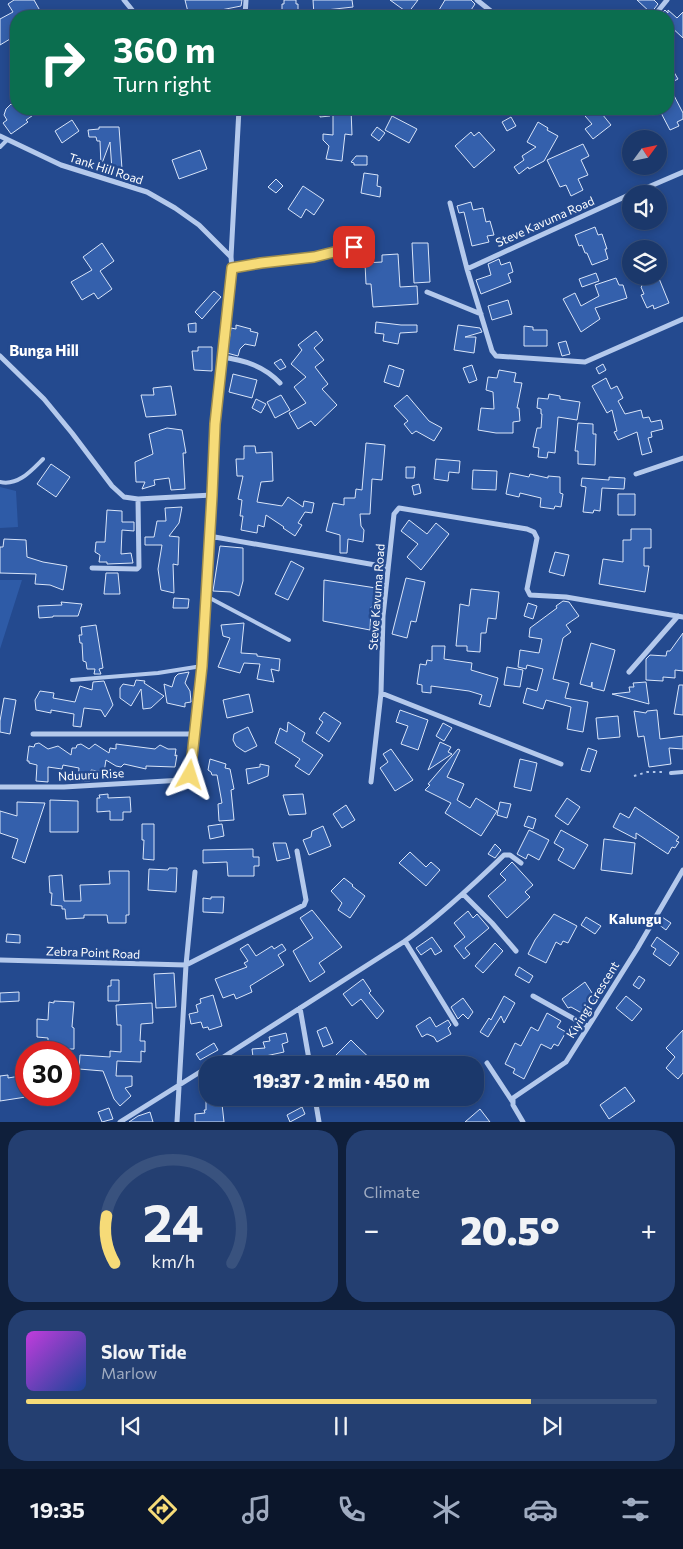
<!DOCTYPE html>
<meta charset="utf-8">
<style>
:root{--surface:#1b386b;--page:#243f71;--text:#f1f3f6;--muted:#a0acc1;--line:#39527e;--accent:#f6db78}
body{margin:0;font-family:Commissioner,sans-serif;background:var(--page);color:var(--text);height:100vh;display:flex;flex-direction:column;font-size:19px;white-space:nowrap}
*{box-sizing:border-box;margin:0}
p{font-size:16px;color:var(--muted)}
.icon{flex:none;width:28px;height:28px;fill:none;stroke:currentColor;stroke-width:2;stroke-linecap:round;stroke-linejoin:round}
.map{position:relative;height:1122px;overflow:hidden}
.details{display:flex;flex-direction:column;gap:8px;padding:8px;background:#0f1f3b;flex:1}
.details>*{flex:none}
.top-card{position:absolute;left:10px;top:10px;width:664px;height:105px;border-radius:20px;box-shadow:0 2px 8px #0003,0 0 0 1px var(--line);background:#0b6e4f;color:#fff;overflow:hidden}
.needle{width:32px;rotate:57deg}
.fabs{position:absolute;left:622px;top:130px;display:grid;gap:10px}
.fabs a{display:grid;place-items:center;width:45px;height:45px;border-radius:50%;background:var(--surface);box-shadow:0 2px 8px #0003,0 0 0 1px var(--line);font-size:25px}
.speed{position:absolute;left:15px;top:1041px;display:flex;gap:10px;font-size:25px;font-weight:700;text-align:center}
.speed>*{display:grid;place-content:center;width:65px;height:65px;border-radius:50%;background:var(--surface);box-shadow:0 2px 8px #0003,0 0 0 1px var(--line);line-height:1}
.speed .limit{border:8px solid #d22;background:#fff;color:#111}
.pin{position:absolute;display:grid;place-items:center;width:42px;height:42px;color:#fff;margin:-21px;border-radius:10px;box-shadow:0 2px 8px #0006}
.me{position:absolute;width:55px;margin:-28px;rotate:6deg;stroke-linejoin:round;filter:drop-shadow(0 0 4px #0008)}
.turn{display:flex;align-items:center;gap:18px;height:105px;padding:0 20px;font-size:22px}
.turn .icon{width:65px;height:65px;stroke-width:2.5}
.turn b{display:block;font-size:35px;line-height:42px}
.big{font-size:38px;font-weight:800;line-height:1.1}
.details .tile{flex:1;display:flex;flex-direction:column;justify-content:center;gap:8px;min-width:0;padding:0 18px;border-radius:20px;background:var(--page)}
.details .dial{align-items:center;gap:0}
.dial svg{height:130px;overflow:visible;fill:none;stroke:var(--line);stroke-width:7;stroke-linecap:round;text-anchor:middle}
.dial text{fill:var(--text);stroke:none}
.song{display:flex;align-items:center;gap:15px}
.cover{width:60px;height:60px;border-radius:8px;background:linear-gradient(135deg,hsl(290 70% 55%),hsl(220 70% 35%))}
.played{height:5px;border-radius:2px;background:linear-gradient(90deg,var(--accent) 80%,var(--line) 80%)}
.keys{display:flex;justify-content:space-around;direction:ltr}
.heat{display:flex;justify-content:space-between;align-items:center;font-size:28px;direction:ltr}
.details .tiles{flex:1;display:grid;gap:8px;grid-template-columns:1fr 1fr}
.tile:last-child{grid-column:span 2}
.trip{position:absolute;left:199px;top:1056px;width:285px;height:50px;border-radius:20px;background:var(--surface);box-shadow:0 2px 8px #0003,0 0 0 1px var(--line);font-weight:800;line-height:50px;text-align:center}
.tabs{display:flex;height:80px;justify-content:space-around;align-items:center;background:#0b162b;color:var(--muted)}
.tabs .icon{width:35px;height:35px}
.tabs .on{color:var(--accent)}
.tabs b{font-size:22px;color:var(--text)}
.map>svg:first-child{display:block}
</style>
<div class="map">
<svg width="683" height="1122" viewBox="0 0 683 1122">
<rect width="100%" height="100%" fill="#244a8f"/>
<!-- green -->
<path fill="#2e5ba7" d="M0 487 16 491 18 527 0 528Z
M0 580H22L0 649Z"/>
<!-- building -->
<path fill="#3460ac" stroke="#d9e5f9" d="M14 0H34L43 16H16V30L13 33 15 36 0 45V19L13 12 8 4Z
M185 0H242L241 6 211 12 213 16H189Z
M284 0H296V4H298V13H282V4H284Z
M313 0H352L353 7 326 10V14L314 15Z
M390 0H418L408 13Z
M445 0H471L475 4 467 16H448L439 10Z
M637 0H654L658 4 651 13Z
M665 10 668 13V10L677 18 683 12V38L668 24V16H659Z
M668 62 678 79 668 84 683 113V119L677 122 679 126 670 130 659 109H668Z
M11 104 16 109H42L26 120 28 122 11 134 3 123 7 120 4 115 6 109Z
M320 109H329L330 116 320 117Z
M343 109H351L352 135 345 134 342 161 326 159 329 146 323 140V134L333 135V110H343Z
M579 109H598L611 125 593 139 585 129 592 124Z
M392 116 417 129 409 143 385 130Z
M511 117 516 126 507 131 502 122Z
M72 120 79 131 62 143 55 131Z
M538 122 548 128 547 130 558 136 544 161 529 169 528 167 519 174 514 167 524 160 522 156 536 147 527 142Z
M99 127H119L122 169 112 170 110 142 101 166 100 141H97L96 137H89L88 130 99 129Z
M377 127 385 133 379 141 371 135Z
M471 132 474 136 479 132 495 150 474 168 455 146Z
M583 144 589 156 581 160 588 175 578 179 583 190 571 196 566 185 560 187 547 160Z
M200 150 207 169 179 179 172 160Z
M356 156H367V165H354V163L351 162Z
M364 173 378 175 377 186 381 187 380 197 361 193Z
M276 179 283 186 276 193 268 187Z
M303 186 324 200 314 215 306 209 301 218 288 209Z
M471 202 473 210 483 208 486 222 490 221 494 235 487 236 489 242 472 246 464 212 459 213 457 206Z
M595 227 598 235 602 234 607 249H605L608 259 592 265 587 253H585L582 245 579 246 575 235Z
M102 243 114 261 100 271 112 289 98 299 94 293 82 300 71 282 92 270 83 257Z
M412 243H428L430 282 414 283Z
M398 254 400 287 417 286 418 304 373 307 371 284H366L365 263 382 262V255Z
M499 259 501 265 510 262 513 272 508 274 511 282 481 294 476 280 491 275 488 264Z
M596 273 599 281 582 287 579 279Z
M641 276H658L669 303 654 309 653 305 647 308 641 295 644 294 641 287 642 286 641 282 643 280Z
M616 278 619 285H623L627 298 595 308 600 319 581 332 563 299 575 293 581 306 599 296 595 285Z
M214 291 221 297 202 319 195 312Z
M508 300 512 314 492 320 488 306Z
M376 322 401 325H417V332L400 333 398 344 383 341 384 334 375 333Z
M196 323V332H189L188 324Z
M236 325 251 329 250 331 258 333 255 346 245 344 240 349 238 356 227 353 231 328 236 329Z
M458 325 480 328 482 332 465 337H476L474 353 454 350Z
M524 326 533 327V330H547V346H524Z
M316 331 323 340 314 348 324 360 315 367 328 384 322 389 337 405 315 426 311 421 298 429 289 413 306 403 294 387 306 377 291 364 302 350 298 345Z
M566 341 570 354 562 356 558 343Z
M198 347H212V371L194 370 192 351H198Z
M281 359 286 367 280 370 274 363Z
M603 364 606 370 599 374 596 368Z
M389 365 404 370 399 387 384 382Z
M472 365 477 380 469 383 463 368Z
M499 370 516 373 514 382 522 383 517 408H519L520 421 513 422V433H496L478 430 481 408 494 409 493 392 486 390 488 377 497 378Z
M233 374 257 380 252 398 229 392Z
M606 378 611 389 617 386 623 398 618 401 625 414 641 410 643 418 649 417 651 422 661 420 663 429 651 432 652 437 648 438 652 452 642 455 637 432 618 440 614 432 617 431 612 410 607 413 592 386Z
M171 386 176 415 146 417 141 395H154L153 388Z
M549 394 560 396V399L580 402 577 420 558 417 555 453 548 452 547 458 538 457 539 448 533 447 537 428H541L542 414H541V409L537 408 538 398 548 399Z
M281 395 290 410 275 418 267 402Z
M407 395 429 421 442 428 434 441 416 431 412 434 404 424 408 421 394 406Z
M256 399 266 404 261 413 252 408Z
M578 423 593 424V434H596L595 465 578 464V451H575Z
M167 428 182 430 186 453H183L185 489 171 490 169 478 154 480 155 485 142 489 145 482H136L135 462 153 454 149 434Z
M366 443 385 445 382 480 372 479 370 514H360L361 526 364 530 363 542 348 539 347 553H340V535L326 531 333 503 344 505V498H355L356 489 362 490Z
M244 446H255L256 453 272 452 273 481 261 482 257 502 282 506 288 497 303 507 304 501 314 503 312 513 305 512 298 523 302 525 295 536 283 528 284 527 266 515 264 527 258 525 257 533 241 530 243 516H240L242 500 238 499 243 476H237L236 459H244Z
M436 459 460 461 459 473 449 472 448 481 434 479Z
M51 464 70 477 56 497 37 484Z
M406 467H415L414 478H406Z
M473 470 497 471 496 490 472 489Z
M510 473 529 477 530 474 548 478V476L560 477V493L563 494 561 507 555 506 554 509 540 507 541 498 520 493 519 497 506 494Z
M609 477 625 478 624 489 602 488 600 511 594 510 593 513 583 512 586 487 581 486 582 478 609 480Z
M419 484 421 493 414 495 412 486Z
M618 494H635V515H618Z
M182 507 179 523 169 536 179 537 178 565 173 564 174 593 161 590 158 569 162 545H145V537H154L157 521H166L165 508Z
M107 510 122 511V522H134V531L122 530 121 554 131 553 133 563 107 564V562H99L100 555 95 552 96 542H105Z
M409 520 427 534 436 523 449 534 421 570 407 557 418 544 401 531Z
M631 529H651V548H644V566H649L645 592 599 584 603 559 623 562V540H631Z
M4 539 26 540 27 557 43 562 67 566 63 590 50 585 35 584 36 574 0 573V547H3Z
M220 546 243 548V581L239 596 231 592 213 591Z
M555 552 569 555 564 576 549 572Z
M291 561 304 568 288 600 275 594Z
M106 573H118L120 594H104Z
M406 578 425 582 416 622 411 621 407 638 392 634Z
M324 580 376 588 375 607H371L370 630 323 621Z
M471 589 499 592 496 619 488 618 486 633H481L480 652 467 651V646H456L460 604 469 606Z
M174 598 189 599 188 608H173Z
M563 601 569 602 579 616 566 625 571 632 563 638 553 679 569 683 565 698 588 702 583 732 567 729 571 707 546 700 543 709 523 703 527 688 537 691 543 669 527 665 526 669 518 667 520 650 539 653 542 639 529 637 530 628 557 608 556 606Z
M61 602 82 604 78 616H53V617L39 618 38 606 62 605Z
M528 603 537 606 533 619 524 616Z
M244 623 241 653 257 654V656L280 659 279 671 271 669 274 682 257 679 260 664 244 663 240 673 218 667 230 638 223 636 221 625Z
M96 625 103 668 99 669 101 674H94L95 669H87L86 662 83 661 82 643H80L79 635H82L81 627Z
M683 633V671L675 670V678L663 677V681L646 680V659L650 655 666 656 667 651H670Z
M591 643 615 650 604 691 592 688V682L591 687 580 684Z
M432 646H445L444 659 472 663 471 670 498 678 490 707 479 704 482 695 469 691 431 686V693L422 692V685L417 684 420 664 426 665 427 660 432 661Z
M507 667 523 670 520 687 504 685Z
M189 672 185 683 190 691 191 702 185 703V707L167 703 164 684 172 687 175 677 178 674Z
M136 680 145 681 144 683 164 696 151 708 143 709 141 689 131 706 120 698V688L123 684 134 686Z
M104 681 113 705 105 717 101 710 84 708 81 727 73 726 74 714 51 710V713L36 710 35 700 40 691 54 693 53 698 75 702 80 686 92 690 93 682Z
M646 682 649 704 612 694 630 692 629 687H634L633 683Z
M679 685H683V715L674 714Z
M249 694 253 712 227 718 223 700Z
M4 698 16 700 10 734 0 732V721Z
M400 710 428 720 418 750 401 744 408 726 396 722Z
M657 710 660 739 683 736V749L669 748 671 764 649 767 644 736 638 737 634 711 646 713 647 711Z
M324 712 341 723 329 742 316 733 323 722 319 719Z
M618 716 620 737 598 739 596 718Z
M288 722 305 733 302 741 323 755 309 775 295 766 300 759 275 743 280 728 287 732Z
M443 723 452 728 444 741 436 736Z
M248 727 257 746 245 752 236 746 233 740 234 734Z
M440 742 451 747 448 752 452 754 428 770Z
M39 743 48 749 58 746 71 755 72 748H76L77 745 81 744 89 749 95 744 109 753 110 748 116 749V744L155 749 160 745 168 749H176L175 756 177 755 175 767 146 766V769L124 764 121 767 116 766 106 760 104 772 91 770 90 781H78L79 768 63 765 62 769 48 767V782L36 781 37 765 29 763V761H27L29 746 34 747 35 744Z
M588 748 597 751 590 772 581 770Z
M391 749 413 780 395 791 380 768 388 762 383 754Z
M458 749 460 750 447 777 464 784 457 800 470 808 476 798 497 811 481 836 445 813 451 803 425 790 430 785 428 784Z
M210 759 226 764 225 768 230 769 234 789 231 790 234 820 219 821 218 804 222 803 217 775H212L211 772 208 770Z
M520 759 537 763 531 791 514 787Z
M260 764 269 766 268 776 248 784 246 769 260 767Z
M108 794V798L130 797 131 812H123V820H110V811L97 812V798H100L99 795Z
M303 794 306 814 289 815 283 795Z
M567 798 580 807 568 825 555 816Z
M50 800 78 801V832H50Z
M17 802 45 803 25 863 12 858 18 839 0 833V811L17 816Z
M500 802 511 804 507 818 497 815Z
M346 805 355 820 342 828 333 814Z
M635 807 679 837 676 841 679 842 675 848 672 847 668 854 636 833V839L613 827 620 813 629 818Z
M528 816 536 819 533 829 524 826Z
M142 824H154V860L143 859 144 840H142Z
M222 824 224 836 210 839 208 826Z
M323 826 331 846 309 855 303 840 311 837 312 831Z
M529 830 549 840 539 860 528 854 526 859 517 854Z
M561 830 588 845 574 869 558 860 564 849 554 843Z
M604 839 635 843 632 874 601 870Z
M273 843H286L290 858 277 861Z
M495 844 501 850 495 858 488 854Z
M253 849V857H259V866H254V876H228L227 862 203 863V850Z
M410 852 426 867 431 862 440 870 426 886 399 863Z
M512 862 533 885 525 892 530 897 507 918 488 896 506 880 500 874Z
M169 868H177L176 892 148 890 149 869 168 870Z
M109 871H129V915H126V923H108L107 915H84V918L66 919 65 909H62V906L51 905 52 893H50L49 876 62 875 64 901H81L80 885 110 884Z
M344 878 353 885 352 886 365 896 350 918 338 910 342 903 331 891Z
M211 897H224L223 913 203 912V898L211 899Z
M312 910 342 947 319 963 325 972 310 982 293 951 313 938 300 918Z
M468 911 473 918 477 914 489 928 465 948 470 954 464 959 454 946 465 937 454 923Z
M554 914 577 926 568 943 563 941 561 945 556 942 546 963 528 954 535 940Z
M586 917 601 926 595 934 581 925Z
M662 917 671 923 666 930 658 924Z
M7 934 20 935V943L6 942Z
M432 937 442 951 435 955 431 948 421 955 416 948Z
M657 937 679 953 670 966 653 954 656 949 651 946Z
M495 943 503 951 483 973 475 966Z
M248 944 256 956 272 946 274 949 282 944 286 950 278 955 284 965 250 986 252 992 236 999 234 994 223 998 215 979 247 967 244 963 248 961 240 949Z
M519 967 533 976 529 983 515 975Z
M174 973 176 1007 156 1008 154 974Z
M639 976 645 980 639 989 633 985Z
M363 979 371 991 369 993 384 1011 377 1019 361 999 352 1006 343 994Z
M111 980H119V1001H108V986H111Z
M585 982 596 999 587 1005 592 1008 587 1016 571 1007 568 1008 562 999Z
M19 992V1001L0 1002V993Z
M213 995 222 1026 209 1030 208 1027 203 1028 201 1022 191 1024 189 1014 198 1012 196 1005 201 1003 200 999Z
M504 996 515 1003 504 1023 501 1016 488 1037 480 1032 489 1018 491 1020Z
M626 996 642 1009 632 1021 616 1008Z
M463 998 473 1012 468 1019 463 1014 458 1019 451 1007Z
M54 1001 74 1002 72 1027 74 1028V1049H48V1038L37 1037V1019L48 1020 49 1002 54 1003Z
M152 1003 153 1023 141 1024 140 1041H145V1052L141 1051V1062L117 1061 116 1076H132V1086L125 1088 131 1096 120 1106 114 1099 103 1071 79 1069 80 1055 110 1057V1051L121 1052V1025H117L116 1005Z
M547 1013 561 1021 557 1027 566 1032 558 1046 554 1044 551 1049 541 1044 524 1079 513 1073 515 1069 505 1064 515 1043 521 1046 531 1027 538 1031Z
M430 1017 436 1027 448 1020 451 1025 448 1028 451 1034 437 1042 434 1037 427 1034 422 1037 416 1026Z
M326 1027 333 1043 323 1047 317 1031Z
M683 1030V1073L678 1079 666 1068 675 1057 666 1048Z
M286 1033 288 1042 282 1044 284 1052 261 1057 262 1065H254L252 1049 265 1048 263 1042 270 1041 269 1037Z
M351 1040 357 1046 377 1065H326Z
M214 1043 218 1050 200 1060 196 1054Z
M8 1075V1078L26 1075V1097L0 1101V1076Z
M625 1087 635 1101 609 1119 600 1105Z
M206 1098H238V1103L222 1104 224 1122H195V1114L205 1113 204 1110H206Z
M302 1107 305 1114 290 1122 287 1115Z
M109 1108 113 1119 102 1122 98 1112Z
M480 1109 490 1122H465Z
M150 1112 153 1122H129L138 1116Z"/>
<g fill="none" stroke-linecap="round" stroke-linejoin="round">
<!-- path -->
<path stroke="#b4c9ec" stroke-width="2" stroke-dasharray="2.5 4" stroke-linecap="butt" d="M634 776 647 772H664"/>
<!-- lane -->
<path stroke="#b4c9ec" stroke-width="4" d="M0 147 7 140
M0 482C18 486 31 471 43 459
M206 596 289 640
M72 680 158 673 202 666
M671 773 683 772"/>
<!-- street -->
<path stroke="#b4c9ec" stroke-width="5" d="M124 0 137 16
M477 0 497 16
M245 16 246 0
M654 16 667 0
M0 136 61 165 147 192 175 208 199 225 231 257
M632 194 683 172
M450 203 467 269 492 351 496 356 585 362 683 319
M232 268 261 263 314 257 354 247
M467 269 631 194
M427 292 481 314
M0 356 44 399 72 433 112 486 124 497 138 499 212 495
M222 357C244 360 264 366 280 383
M636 474 683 458
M209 536 387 567
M92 568 137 569 139 567 138 499
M629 672 678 616
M381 693 561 764
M33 734H195
M371 782 381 693 383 616 394 514 399 508 527 529 534 532 537 538 527 589 530 595 566 597 683 617
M0 787H64L183 780 190 775 202 666 212 495 215 424 232 268 231 257 239 109
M463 894 492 923 516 951
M405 941 456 1024
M0 960 186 965 304 905 306 900 297 851
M533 996 587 1026
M300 1008 310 1065
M487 1063 512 1101
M211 1065 405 941C440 916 472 886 504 855H510L521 863
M315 1098 319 1122
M120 1122 208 1067
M177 1122 186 965 195 872
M523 1122 513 1105V1098L566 1062 637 949 683 870"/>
</g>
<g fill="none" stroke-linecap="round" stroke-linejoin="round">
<!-- route casing -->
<g stroke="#a08e4e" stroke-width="12">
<path id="route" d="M190 775 202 666 212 495 215 424 232 268 261 263 314 257 354 247"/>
</g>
<!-- route -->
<use href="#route" stroke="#f6db78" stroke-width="9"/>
</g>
<g text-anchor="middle" stroke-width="5" stroke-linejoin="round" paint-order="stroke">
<!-- street labels -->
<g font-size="12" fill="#fff" stroke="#244a8f">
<text transform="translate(106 169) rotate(18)" y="4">Tank Hill Road</text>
<text transform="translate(545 222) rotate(-24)" y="4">Steve Kavuma Road</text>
<text transform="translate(377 597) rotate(-86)" y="4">Steve Kavuma Road</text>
<text transform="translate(91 775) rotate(-3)" y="4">Nduuru Rise</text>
<text transform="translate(93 953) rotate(2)" y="4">Zebra Point Road</text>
<text transform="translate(593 1000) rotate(-58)" y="4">Kiyingi Crescent</text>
</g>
<!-- neighbourhood labels -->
<g font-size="14" font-weight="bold" fill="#fff" stroke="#244a8f">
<text x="635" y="924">Kalungu</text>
</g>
<!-- quarter labels -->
<g font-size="15" font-weight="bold" fill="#fff" stroke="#244a8f">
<text x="44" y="356">Bunga Hill</text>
</g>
</g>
</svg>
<div class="fabs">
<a><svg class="needle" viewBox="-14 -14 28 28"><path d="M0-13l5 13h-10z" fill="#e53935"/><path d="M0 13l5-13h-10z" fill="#a0acc1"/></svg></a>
<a><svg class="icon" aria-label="sound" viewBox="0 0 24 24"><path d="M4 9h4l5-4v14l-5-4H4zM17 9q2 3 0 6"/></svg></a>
<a><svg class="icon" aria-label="layers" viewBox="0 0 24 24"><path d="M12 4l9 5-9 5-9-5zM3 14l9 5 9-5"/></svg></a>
</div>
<div class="speed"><div class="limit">30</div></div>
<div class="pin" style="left:354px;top:247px;background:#d93025"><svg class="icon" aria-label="arrive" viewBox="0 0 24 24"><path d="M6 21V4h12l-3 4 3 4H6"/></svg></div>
<svg class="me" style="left:190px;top:775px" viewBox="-20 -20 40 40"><path d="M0-17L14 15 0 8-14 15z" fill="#f6db78" stroke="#fff" stroke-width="4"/></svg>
<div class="trip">19:37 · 2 min · 450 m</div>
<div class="top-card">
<div class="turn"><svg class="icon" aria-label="right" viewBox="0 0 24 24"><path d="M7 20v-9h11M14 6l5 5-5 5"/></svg><div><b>360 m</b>Turn right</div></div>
</div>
</div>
<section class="details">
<div class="tiles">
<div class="tile dial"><svg viewBox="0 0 100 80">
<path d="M14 69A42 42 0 1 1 86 69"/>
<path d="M14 69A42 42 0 0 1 9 40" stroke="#f6db78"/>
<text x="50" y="56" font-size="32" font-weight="700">24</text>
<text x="50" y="72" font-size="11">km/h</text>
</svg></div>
<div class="tile"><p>Climate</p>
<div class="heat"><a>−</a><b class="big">20.5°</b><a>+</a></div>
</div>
<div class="tile">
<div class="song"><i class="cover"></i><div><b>Slow Tide</b><p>Marlow</p></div></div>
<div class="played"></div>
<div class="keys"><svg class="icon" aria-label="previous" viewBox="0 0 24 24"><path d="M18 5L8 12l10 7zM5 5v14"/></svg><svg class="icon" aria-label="pause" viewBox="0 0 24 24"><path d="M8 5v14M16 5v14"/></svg><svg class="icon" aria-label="next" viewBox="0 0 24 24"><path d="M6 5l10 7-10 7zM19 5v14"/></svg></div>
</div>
</div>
</section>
<nav class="tabs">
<b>19:35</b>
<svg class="icon on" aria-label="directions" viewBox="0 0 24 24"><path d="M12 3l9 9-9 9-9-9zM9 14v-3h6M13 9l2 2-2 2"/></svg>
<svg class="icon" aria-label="music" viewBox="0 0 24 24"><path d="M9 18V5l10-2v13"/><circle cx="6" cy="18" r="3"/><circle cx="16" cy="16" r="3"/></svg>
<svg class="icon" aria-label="phone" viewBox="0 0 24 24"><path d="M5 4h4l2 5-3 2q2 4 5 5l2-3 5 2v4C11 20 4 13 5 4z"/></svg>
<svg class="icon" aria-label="climate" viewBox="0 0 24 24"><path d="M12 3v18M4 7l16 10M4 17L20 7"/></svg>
<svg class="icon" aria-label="car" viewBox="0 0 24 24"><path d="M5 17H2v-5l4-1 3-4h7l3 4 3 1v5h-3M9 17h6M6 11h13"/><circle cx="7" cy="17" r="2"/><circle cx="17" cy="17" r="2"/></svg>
<svg class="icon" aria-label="filters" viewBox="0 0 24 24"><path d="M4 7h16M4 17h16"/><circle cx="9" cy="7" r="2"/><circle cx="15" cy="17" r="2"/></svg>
</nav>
